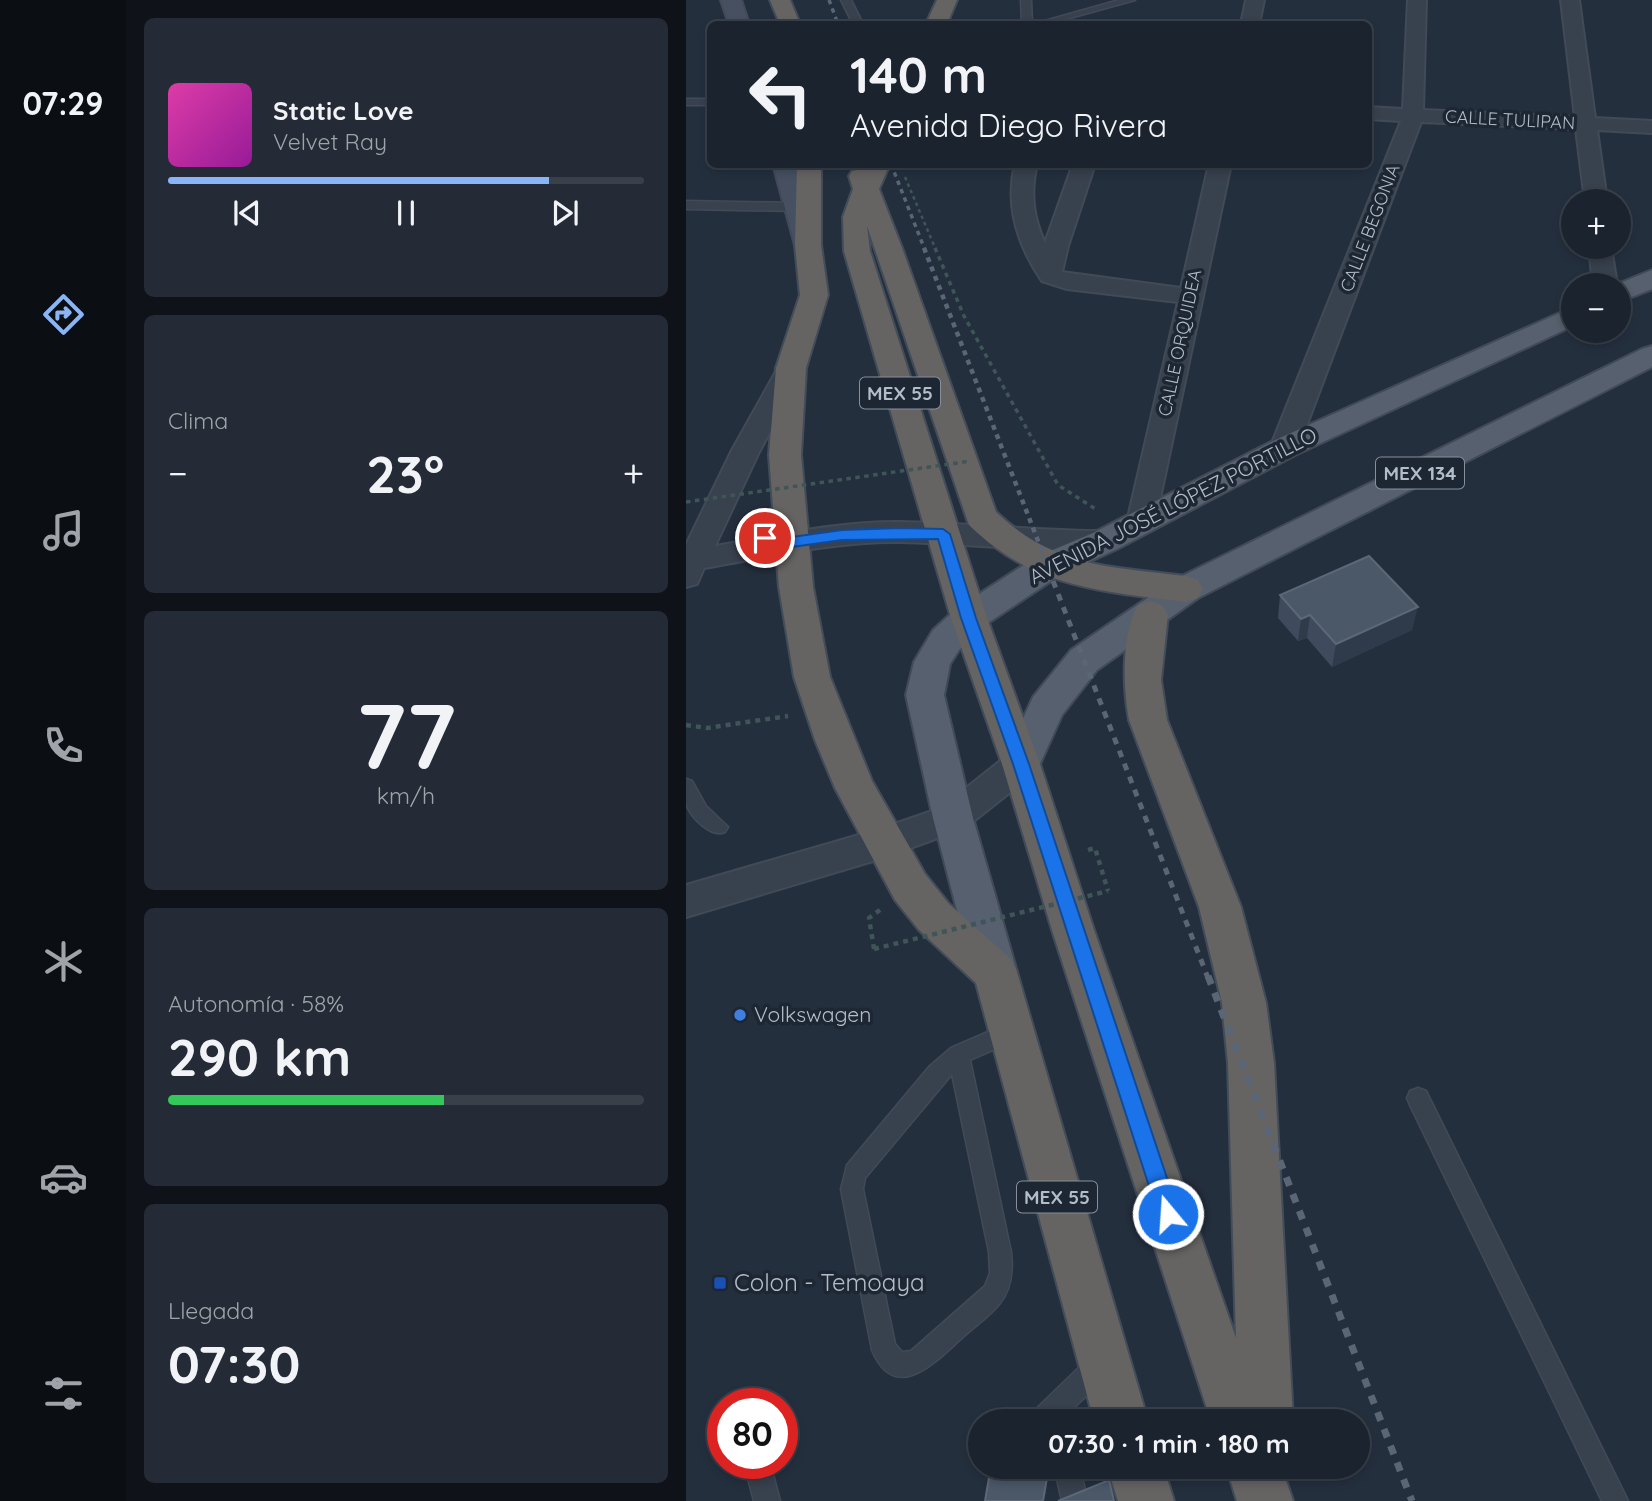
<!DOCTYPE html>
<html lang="es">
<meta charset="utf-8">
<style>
:root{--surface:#1b232e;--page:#242b36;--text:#f1f3f6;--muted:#a0a4aa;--line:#39404a;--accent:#8ab4f8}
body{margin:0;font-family:Quicksand,sans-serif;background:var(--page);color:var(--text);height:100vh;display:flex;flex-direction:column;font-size:26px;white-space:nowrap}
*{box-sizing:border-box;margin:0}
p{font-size:23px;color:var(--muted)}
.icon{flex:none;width:38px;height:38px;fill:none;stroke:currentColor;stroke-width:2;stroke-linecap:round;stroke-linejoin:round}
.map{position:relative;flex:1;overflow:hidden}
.drawer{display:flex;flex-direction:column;gap:18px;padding:18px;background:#0f1319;width:560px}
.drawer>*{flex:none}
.top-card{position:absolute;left:21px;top:21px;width:665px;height:147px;border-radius:10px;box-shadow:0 4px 10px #0003,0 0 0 2px var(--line);background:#1b232e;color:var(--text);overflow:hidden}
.buttons{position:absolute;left:875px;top:189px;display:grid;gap:14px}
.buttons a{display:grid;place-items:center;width:70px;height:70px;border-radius:50%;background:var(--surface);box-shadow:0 4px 10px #0003,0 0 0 2px var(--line);font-size:35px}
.speed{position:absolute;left:21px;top:1388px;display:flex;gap:14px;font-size:35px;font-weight:700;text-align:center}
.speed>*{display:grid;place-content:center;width:91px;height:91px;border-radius:50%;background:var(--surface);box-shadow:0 4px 10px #0003,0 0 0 2px var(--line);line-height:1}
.speed .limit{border:10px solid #d22;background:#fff;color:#111}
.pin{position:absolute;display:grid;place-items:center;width:60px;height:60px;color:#fff;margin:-30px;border:4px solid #fff;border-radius:50%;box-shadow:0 2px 7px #0007}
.me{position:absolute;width:77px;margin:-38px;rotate:342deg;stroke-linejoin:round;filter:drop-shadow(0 0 5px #0008)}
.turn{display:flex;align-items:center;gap:24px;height:147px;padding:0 28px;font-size:32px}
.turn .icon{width:91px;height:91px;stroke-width:2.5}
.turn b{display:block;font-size:49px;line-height:60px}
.big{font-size:52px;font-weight:800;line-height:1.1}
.drawer .card{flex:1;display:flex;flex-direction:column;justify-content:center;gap:10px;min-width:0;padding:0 24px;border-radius:10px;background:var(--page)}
.drawer .dial{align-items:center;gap:0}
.dial b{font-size:91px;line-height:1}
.song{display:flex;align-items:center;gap:21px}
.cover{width:84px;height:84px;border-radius:10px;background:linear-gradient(135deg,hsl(320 70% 55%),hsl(300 70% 35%))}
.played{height:7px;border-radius:4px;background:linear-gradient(90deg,var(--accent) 80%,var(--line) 80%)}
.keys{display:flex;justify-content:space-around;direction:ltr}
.heat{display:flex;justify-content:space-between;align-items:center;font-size:38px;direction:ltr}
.charge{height:10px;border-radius:5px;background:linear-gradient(90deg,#34c759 58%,var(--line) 0)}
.trip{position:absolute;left:282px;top:1409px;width:402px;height:70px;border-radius:35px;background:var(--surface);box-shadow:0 4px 10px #0003,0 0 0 2px var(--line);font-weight:800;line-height:70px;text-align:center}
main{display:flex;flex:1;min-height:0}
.tab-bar{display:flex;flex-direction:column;width:126px;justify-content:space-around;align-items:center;background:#0b0e12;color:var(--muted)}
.tab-bar .icon{width:49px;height:49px}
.tab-bar .current{color:var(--accent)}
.tab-bar b{font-size:32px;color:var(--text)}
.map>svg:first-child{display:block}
</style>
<main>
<nav class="tab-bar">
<b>07:29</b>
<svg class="icon current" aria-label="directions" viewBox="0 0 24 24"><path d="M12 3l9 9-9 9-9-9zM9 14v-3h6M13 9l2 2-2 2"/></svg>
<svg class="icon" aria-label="music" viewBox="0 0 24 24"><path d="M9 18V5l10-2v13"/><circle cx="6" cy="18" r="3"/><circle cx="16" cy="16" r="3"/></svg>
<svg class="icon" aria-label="phone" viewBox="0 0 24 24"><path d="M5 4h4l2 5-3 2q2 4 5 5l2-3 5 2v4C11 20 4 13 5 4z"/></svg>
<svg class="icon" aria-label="climate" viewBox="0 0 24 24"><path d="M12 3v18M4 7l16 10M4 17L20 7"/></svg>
<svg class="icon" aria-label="car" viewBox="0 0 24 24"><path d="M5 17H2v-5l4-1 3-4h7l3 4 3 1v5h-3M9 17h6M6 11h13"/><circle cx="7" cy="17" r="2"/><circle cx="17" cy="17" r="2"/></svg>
<svg class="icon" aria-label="filters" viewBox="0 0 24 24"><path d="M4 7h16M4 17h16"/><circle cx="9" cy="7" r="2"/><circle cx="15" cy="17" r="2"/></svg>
</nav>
<section class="drawer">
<div class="card">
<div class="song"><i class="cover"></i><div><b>Static Love</b><p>Velvet Ray</p></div></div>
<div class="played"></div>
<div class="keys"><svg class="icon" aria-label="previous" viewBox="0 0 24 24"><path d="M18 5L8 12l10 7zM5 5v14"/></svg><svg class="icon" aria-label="pause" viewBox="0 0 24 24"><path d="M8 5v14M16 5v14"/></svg><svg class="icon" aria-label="next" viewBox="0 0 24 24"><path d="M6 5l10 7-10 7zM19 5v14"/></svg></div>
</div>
<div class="card"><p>Clima</p>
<div class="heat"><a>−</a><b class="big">23°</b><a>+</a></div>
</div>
<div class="card dial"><b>77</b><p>km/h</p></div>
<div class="card"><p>Autonomía · 58%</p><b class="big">290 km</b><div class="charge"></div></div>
<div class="card"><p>Llegada</p><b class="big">07:30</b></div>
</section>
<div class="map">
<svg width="966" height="1501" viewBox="0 0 966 1501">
<rect width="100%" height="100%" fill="#242f3e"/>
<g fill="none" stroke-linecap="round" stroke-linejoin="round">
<!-- service casing -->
<g stroke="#414a57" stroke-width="3">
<path id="service" d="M155 0H165L177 24H167Z
M335 0H345L346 24H336Z
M433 0H449L362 24H348Z
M0 99H24V105H0Z
M0 201 112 203 118 207 112 211 0 209Z
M0 779 6 781 20 806 42 827 39 832C25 838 4 817 0 803 0 796 0 786 0 779Z
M325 1022 332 1025 335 1032 332 1039 284 1060 325 1252C327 1270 326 1288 314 1303 305 1315 290 1325 278 1336 252 1359 210 1407 186 1350L155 1189 161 1165 243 1067 265 1048ZM266 1074 303 1252 304 1273 299 1286 225 1351 216 1352 209 1344 177 1189 179 1178Z
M732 1088 740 1091 942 1501H916L724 1105 721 1098 724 1091Z
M414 1353 423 1356 426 1365 423 1374 374 1421H344L347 1412 405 1356Z
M58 1463H84L94 1501H68Z
M368 1466H393L402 1501H376Z"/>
</g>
<!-- minor casing -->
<g stroke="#414a57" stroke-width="4">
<path id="minor" d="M560 0H578L573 24H555Z
M722 0H740L737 110 889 117 875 0H893L909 118 966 121V133L911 130 921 201H899L890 129 735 122 612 448 608 454 598 457 588 454 584 448 715 121 682 119V107L717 109Z
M329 164H351C344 193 347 217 359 243L387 164H409L382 246 376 272 495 288 523 164H545L469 522 465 529 455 532 445 529 441 522 492 302 381 289 356 281C332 246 319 206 329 164Z
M903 247H925L931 285H907Z
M105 360 114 362 118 368 73 452 29 546C90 536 153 521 215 522 283 523 351 531 419 531L429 534 433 541 429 548 419 551C351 551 283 544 215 542 149 541 83 557 18 568L11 584 0 587V545L45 452 92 368 96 362Z
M335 750 347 754 352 764 347 774 279 828 197 858 0 917V885L197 828 255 808 323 754Z"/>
</g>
<!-- secondary casing -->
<g stroke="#414a57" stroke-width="4">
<path id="secondary" d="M35 0H55L63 24H43Z
M87 164H112L135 245 131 251 122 253 113 251 109 245Z"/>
</g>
<!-- primary casing -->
<g stroke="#414a57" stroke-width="4">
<path id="primary" d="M966 270V289L933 302V285H929Z
M887 307V326L609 455 431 549 374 575 296 627 273 650 264 664 258 695 287 818 331 972 324 986 309 992 294 986 287 972 247 818 220 695 228 662 247 630 270 609 350 557 407 533 587 441Z
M966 346V367L512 598 411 670 376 715 349 775 335 780 321 775 316 764 347 697 385 650 488 580 956 349Z"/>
</g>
<!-- trunk casing -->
<g stroke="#434c59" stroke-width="4">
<path id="trunk" d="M84 0H104L114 24H94Z
M251 0H271L261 24H240Z
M111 164H135V245L142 295 120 368 115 455 127 587 144 677 186 781 239 874 263 904 324 958 331 972 462 1421H408L290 983 233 930 209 900 149 788 129 740 108 677 93 587 83 455 90 368 114 295 109 245Z
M179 164H204L193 189 216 248 310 512C368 567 425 567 500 576L512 580 517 589 512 598 500 602C416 591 347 588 283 525L181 226 184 251 301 618 354 764 408 930 550 1338 542 1063 536 1003 513 907 443 720C437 688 435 634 452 605L464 601 476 605 482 614 475 680 481 720 555 907 580 1003 588 1063 607 1421H525L366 930 316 764 265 618 158 251 157 217 167 189 163 176 166 171 177 169Z
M421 1466H477L488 1501H432Z
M540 1466H595L607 1501H551Z"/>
</g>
<!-- path-far2 -->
<path stroke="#3f5557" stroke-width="2.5" stroke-dasharray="3.5 3.5" stroke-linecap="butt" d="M219 177 250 250"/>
<!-- path-far1 -->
<path stroke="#3f5557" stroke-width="3.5" stroke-dasharray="4.5 4.5" stroke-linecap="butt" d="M249 248 278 316 372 485 411 510"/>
<!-- path -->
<path stroke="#3f5557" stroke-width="4.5" stroke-dasharray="5 5" stroke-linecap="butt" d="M0 725 21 728 102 716
M402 850 409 848 422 891
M188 949 183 918 194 910"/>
<!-- service -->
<use href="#service" fill="#38414e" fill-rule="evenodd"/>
<!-- minor -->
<use href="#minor" fill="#38414e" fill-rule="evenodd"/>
<!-- secondary -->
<use href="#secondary" fill="#465061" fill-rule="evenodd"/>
<!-- primary -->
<use href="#primary" fill="#56606e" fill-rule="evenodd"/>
<!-- trunk -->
<use href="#trunk" fill="#656462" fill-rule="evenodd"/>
<!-- rail-far3 -->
<path stroke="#5a6575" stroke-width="3.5" stroke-dasharray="4.5 4.5" stroke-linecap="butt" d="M143 0 152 24
M205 164 239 250"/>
<!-- rail-far2 -->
<path stroke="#5a6575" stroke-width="4.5" stroke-dasharray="5 5" stroke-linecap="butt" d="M238 248 363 569"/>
<!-- rail-far1 -->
<path stroke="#5a6575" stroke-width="5" stroke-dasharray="7 7" stroke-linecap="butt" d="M362 568 522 978"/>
<!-- rail -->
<path stroke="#5a6575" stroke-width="7" stroke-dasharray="9 9" stroke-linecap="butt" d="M522 976 726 1501"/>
<!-- path-bridge-far1 -->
<path stroke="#3f5557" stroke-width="3.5" stroke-dasharray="4.5 4.5" stroke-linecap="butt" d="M0 502 285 461"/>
<!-- path-bridge -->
<path stroke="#3f5557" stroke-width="4.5" stroke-dasharray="5 5" stroke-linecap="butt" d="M188 949 422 891"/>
</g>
<!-- wall -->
<path fill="#3f4b5c" d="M594 595 726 630 646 667 621 638 612 641 592 618Z"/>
<!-- shaded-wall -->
<path fill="#2f3b4b" d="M732 607 726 630 646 667 650 644Z
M624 615 621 638 612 641 615 619Z
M363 1466 364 1468 358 1501H357Z"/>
<!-- building -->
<path fill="#4b5868" stroke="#5c6777" stroke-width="2" d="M683 556 732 607 650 644 624 615 615 619 594 595Z
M305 1466H363L357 1501H299Z
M423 1480 428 1501H372Z"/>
<!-- route -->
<path fill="#1a73e8" stroke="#114b97" stroke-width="2" d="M215 528 257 529 264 534 290 618 343 764 493 1214 490 1221 482 1224 475 1221 472 1214 327 764 275 618 252 539 156 540 106 547 79 543 72 538 79 533 106 537 156 530Z"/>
<!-- markers -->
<circle fill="#3f7fe0" stroke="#1d2633" stroke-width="2.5" cx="54" cy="1015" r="7"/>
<rect fill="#1a4fb4" stroke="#1d2633" stroke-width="2.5" x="27" y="1276" width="14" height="14" rx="3.5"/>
<g text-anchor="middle" stroke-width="7" stroke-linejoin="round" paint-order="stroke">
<!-- far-street labels -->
<g font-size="18" fill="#b4bcc9" stroke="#1d2633">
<text transform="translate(824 120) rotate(3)" y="6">CALLE TULIPAN</text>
<text transform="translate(684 228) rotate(-69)" y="6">CALLE BEGONIA</text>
<text transform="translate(494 343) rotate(-78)" y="6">CALLE ORQUIDEA</text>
</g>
<!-- shield labels -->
<g fill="#1d2633" stroke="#878f9c" stroke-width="2">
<rect x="174" y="377.5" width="80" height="31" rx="5"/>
<rect x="690" y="457.5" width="88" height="31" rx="5"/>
<rect x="331" y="1181.5" width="80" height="31" rx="5"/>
</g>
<g font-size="19" font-weight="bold" fill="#b4bcc9">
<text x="214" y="400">MEX 55</text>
<text x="734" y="480">MEX 134</text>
<text x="371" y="1204">MEX 55</text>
</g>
<!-- street labels -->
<g font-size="21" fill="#b4bcc9" stroke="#1d2633">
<text transform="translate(487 506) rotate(-27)" y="7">AVENIDA JOSÉ LÓPEZ PORTILLO</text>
</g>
<!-- poi labels -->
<g font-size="21" fill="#b4bcc9" stroke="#1d2633" text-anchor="start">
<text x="68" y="1022">Volkswagen</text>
</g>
<!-- near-poi labels -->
<g font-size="24" fill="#b4bcc9" stroke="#1d2633" text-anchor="start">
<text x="48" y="1291">Colon - Temoaya</text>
</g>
</g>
</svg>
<div class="buttons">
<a>+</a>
<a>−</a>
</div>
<div class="speed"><div class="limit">80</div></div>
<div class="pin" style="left:79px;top:538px;background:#d93025"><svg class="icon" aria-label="arrive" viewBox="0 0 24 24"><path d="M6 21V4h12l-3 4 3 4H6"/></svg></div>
<svg class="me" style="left:482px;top:1214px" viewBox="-20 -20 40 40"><circle r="17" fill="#1a73e8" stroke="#fff" stroke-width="3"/><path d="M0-11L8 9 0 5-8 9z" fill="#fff"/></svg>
<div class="trip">07:30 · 1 min · 180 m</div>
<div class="top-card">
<div class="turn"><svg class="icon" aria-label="left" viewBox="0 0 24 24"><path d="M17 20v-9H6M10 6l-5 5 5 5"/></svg><div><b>140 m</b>Avenida Diego Rivera</div></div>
</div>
</div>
</main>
